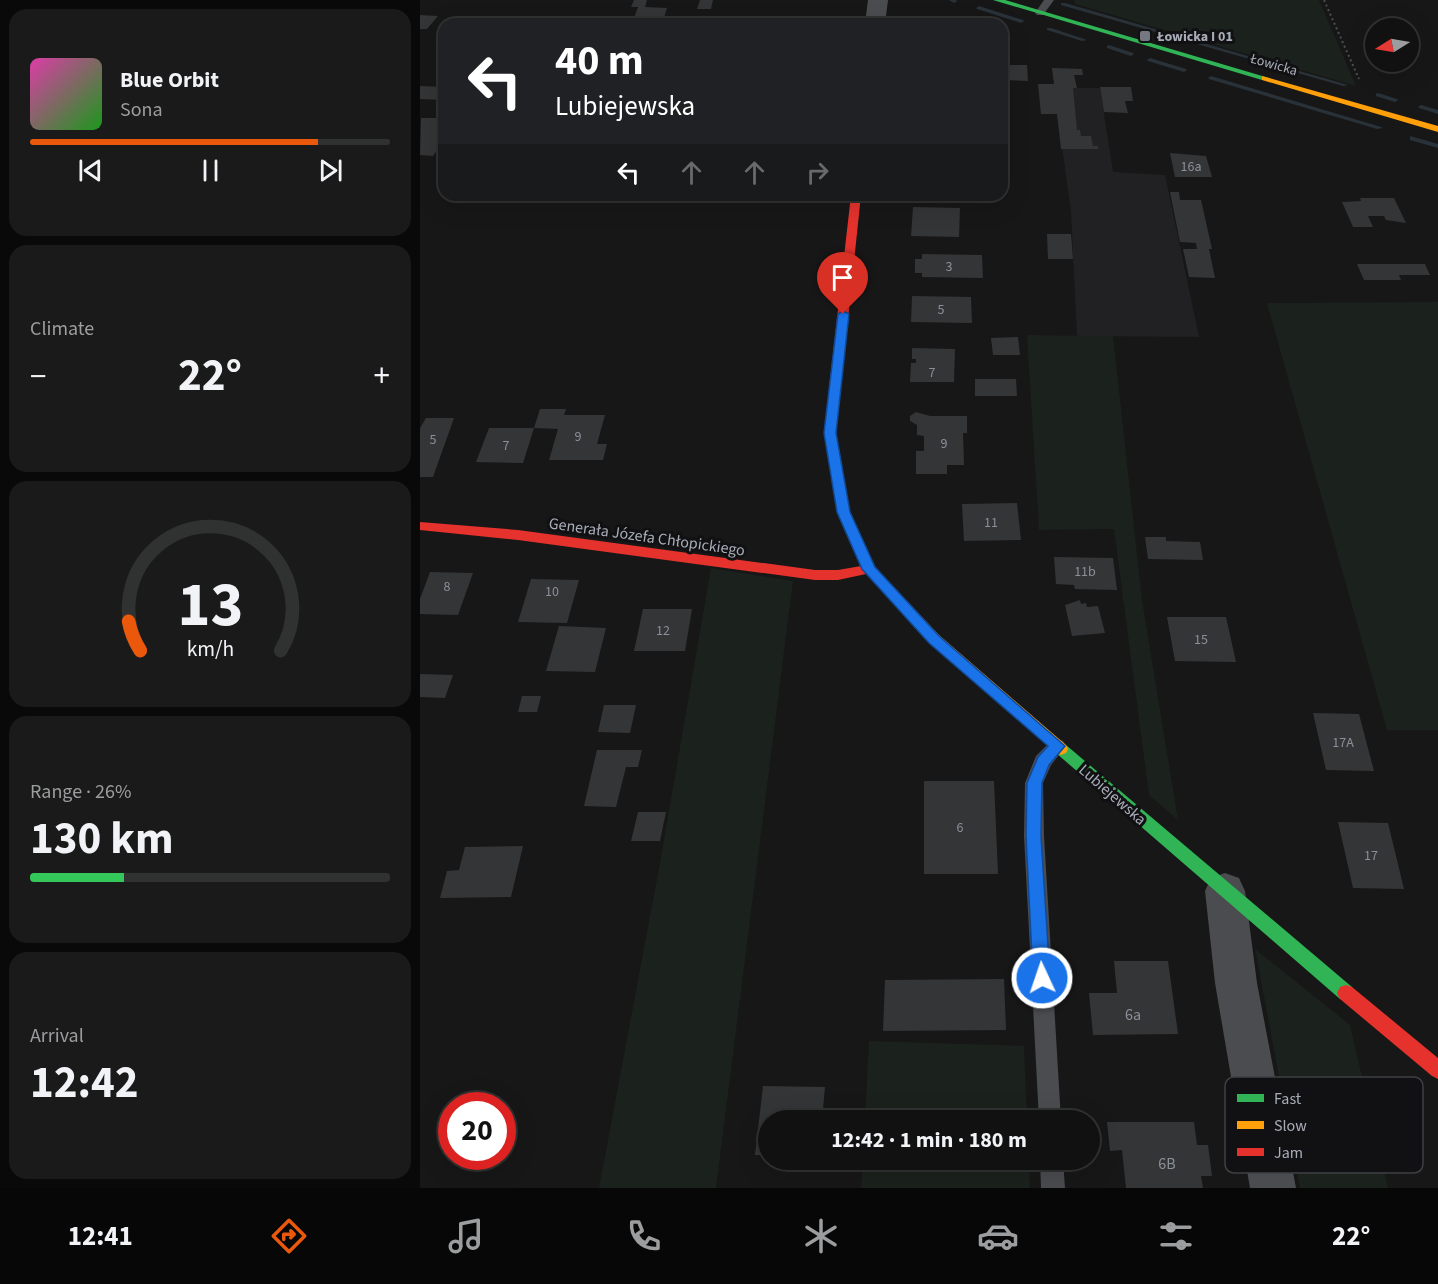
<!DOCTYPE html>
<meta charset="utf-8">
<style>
:root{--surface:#111;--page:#1a1a1a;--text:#f1f3f6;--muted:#9c9d9f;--line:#303131;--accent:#ea580c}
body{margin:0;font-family:"Source Sans 3",sans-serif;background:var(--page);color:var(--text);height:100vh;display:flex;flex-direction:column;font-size:22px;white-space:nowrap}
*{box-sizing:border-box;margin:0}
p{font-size:20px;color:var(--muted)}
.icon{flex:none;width:33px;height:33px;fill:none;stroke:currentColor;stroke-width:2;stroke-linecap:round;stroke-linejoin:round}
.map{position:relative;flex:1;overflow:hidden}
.details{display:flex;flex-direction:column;gap:9px;padding:9px;background:#090909;width:420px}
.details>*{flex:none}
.hud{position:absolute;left:18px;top:18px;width:570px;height:183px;border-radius:18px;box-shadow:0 6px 24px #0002,0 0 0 2px var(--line);background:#202124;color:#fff;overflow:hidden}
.needle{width:39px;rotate:259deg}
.fabs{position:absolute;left:945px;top:18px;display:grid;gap:12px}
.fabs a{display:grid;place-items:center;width:54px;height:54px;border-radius:50%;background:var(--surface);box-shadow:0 6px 24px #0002,0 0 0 2px var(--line);font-size:30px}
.speed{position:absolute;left:18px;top:1092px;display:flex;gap:12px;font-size:30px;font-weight:700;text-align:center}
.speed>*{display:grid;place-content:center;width:78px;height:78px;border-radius:50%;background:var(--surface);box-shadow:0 6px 24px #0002,0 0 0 2px var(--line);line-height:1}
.speed .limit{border:9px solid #d22;background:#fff;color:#111}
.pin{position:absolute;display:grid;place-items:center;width:51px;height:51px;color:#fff;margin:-62px -26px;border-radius:50% 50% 50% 0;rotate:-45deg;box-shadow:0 0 6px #0007}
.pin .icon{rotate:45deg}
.me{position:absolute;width:66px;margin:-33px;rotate:357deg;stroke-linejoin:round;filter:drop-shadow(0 0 4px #0008)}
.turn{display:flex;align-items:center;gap:21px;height:126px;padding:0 18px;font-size:27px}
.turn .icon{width:78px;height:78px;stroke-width:2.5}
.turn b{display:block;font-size:42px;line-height:51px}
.lanes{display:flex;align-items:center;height:57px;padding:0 18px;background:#0003;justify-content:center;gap:30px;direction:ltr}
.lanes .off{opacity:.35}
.big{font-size:45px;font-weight:700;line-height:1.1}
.details .tile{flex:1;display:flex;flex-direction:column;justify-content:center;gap:9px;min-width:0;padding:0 21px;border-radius:18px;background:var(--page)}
.details .dial{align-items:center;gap:0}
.dial svg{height:156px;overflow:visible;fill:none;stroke:var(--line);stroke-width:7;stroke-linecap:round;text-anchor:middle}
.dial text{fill:var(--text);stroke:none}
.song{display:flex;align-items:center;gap:18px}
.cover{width:72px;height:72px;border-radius:9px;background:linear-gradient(135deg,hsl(320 70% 55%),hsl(120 70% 35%))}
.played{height:6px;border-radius:3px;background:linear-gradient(90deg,var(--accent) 80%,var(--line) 80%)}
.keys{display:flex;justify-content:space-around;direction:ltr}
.heat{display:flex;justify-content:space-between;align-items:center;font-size:33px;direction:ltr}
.charge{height:9px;border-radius:4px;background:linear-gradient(90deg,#34c759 26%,var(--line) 0)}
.trip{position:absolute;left:338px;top:1110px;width:342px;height:60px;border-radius:30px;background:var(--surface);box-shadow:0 6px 24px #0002,0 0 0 2px var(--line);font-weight:700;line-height:60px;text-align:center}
.tab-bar{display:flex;height:96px;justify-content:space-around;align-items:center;background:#070707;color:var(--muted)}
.tab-bar .icon{width:42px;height:42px}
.tab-bar .current{color:var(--accent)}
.tab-bar b{font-size:27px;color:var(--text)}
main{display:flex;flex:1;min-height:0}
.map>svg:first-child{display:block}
</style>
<main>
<section class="details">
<div class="tile">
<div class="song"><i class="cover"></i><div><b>Blue Orbit</b><p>Sona</p></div></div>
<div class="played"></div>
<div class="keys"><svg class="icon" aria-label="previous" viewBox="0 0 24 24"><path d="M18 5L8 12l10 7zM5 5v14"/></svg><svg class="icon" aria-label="pause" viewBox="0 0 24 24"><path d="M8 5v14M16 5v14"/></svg><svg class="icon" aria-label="next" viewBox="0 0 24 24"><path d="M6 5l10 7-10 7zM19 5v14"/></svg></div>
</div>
<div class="tile"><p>Climate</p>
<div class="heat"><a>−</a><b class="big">22°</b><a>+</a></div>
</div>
<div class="tile dial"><svg viewBox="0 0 100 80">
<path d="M14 69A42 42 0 1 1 86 69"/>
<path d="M14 69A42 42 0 0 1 8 54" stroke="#ea580c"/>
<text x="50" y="56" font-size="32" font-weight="700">13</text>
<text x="50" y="72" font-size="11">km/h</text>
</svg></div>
<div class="tile"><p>Range · 26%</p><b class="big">130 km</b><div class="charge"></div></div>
<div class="tile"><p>Arrival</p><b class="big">12:42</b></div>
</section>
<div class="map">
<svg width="1018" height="1188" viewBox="0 0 1018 1188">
<rect width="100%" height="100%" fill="#171717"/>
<!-- built -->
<path fill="#212124" d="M634 88H680L693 172 745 175 779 337 657 336 651 212Z"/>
<!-- green -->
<path fill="#1b211c" d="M654 0H899L936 86 655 4Z
M1018 302V730H967L847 303Z
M607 335 693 336 722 600 758 820 729 795 694 529 619 530Z
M291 568 373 581 296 1188H179L240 863Z
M835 949 930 1025 968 1188H880Z
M449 1041 604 1046 607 1120H445Z
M443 1160H609L610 1188H441Z"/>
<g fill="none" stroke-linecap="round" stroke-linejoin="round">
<!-- stream -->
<path fill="#2a3239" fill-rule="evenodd" d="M529 0H536L537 1 534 3Z
M641 3H645L928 85 923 86 641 5Z
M559 6 603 20 604 21 601 23 557 9 556 8Z
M627 28H631L667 40 662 41 627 30Z
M689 45 713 53 714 54 711 56 687 48V46Z
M730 58 766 69 767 70 764 72 728 61 727 60Z
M791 76 961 127 963 128 957 129 789 79 788 78Z
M958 93 977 99 978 100 975 102 956 96V94Z
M1001 105 1018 110V114L999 108 998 107Z
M990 136 1018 144V148L990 140Z"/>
</g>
<!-- building -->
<path fill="#343537" d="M214 0H227L225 7 247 8 242 24H212L218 7H211Z
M280 0H293L291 9H277Z
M0 15 18 16 7 29H0Z
M582 65H607L608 81 582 80Z
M632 68 662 69 663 75H654L657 88H653L657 130H660L661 136H671L673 146H678V149H641L637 114H621L618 84H634Z
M0 86 24 87V100L0 99Z
M680 87H711L713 101H705L708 113 684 112Z
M1 118H24V140L13 156 0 155Z
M750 153 786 156 792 177H755Z
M750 192H759L760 200H781L792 249H789L795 278 769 277 763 249H777L776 243 760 242Z
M940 198H974L986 223 966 220 964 216H948L953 227H933L922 202 941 201Z
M493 207 540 208 539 237 491 236Z
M627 234H651L653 259H628Z
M502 254 562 255 563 278 502 277V273H495V259H502Z
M937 264H1005L1010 275H979L981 280H944Z
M492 296 551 297 552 323 491 322Z
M598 337 600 355H573L571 338Z
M492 348 535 349 534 382H490L491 363H496V359H492Z
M555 379H596L597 396H555Z
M120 409H146L144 415H185L177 444H187L183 460H129L138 429 114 428Z
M496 412 510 416H547V433H543L544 465H527V474H496V451H504V436L497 435V425L490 421V416Z
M6 418H34L13 477H0V428Z
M69 428H114L103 463 56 462Z
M597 503 601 540 544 541 542 504Z
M725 537H746V541L780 542 783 560 728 559Z
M634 557 693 558 697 590 655 589 654 585 636 584Z
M10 572 53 573 38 615 0 614V599Z
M111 579 159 580 147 623 98 622Z
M660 600 661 604 666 603 667 607 678 606 685 633 652 636 645 605Z
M223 609H272L265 651H214Z
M747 617H806L816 662 755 661Z
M139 626 186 628 175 672 126 671Z
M0 674 33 675 25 698 0 697Z
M102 696H121L117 712H98Z
M184 705H216L210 733 178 732Z
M893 713 939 714 954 771 906 770Z
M177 750H222L218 767H206L196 807 164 806Z
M504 781H574L578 874H504Z
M218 812H246L240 841H211Z
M918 822 968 823 984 889 933 888Z
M103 846 91 897 20 898 27 871 39 870 45 847Z
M694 961H748L758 1034 673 1035 669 993H697Z
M584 979 586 1030 463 1031 465 980Z
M343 1086 405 1087 402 1120H348V1155H335Z
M687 1122H774L777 1145H788L792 1176H781L783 1188H706L702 1150 690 1151Z"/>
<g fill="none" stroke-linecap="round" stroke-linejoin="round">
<!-- path -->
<path stroke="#4d4e52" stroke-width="2" stroke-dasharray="2 3" stroke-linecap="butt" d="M904 0 939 79"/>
<!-- lane -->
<path fill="#4b4c50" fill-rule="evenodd" d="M624 0H634L623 15H617L615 13Z
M637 739 643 741 646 746 631 765 623 783 624 836 641 1120H619L604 836 605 783 616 756 631 741Z
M620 1160H643L645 1188H621Z"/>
<!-- street -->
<path fill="#4b4c50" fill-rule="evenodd" d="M448 0H468L465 24H445Z
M805 873 819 878 825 891 837 983 876 1188H830L795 983 785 891 791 878Z"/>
<!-- fast -->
<path fill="#30b455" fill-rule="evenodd" d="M573 0H585L849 78 842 80Z
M641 743 646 745 932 987 935 993 932 999 926 1001 920 999 636 753 634 749 636 745Z"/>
<!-- slow -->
<path fill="#ff9f0a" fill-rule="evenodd" d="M842 76 1018 126V132L842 80Z
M465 581 470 583 519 635 646 745 648 749 646 753 641 755 636 753 509 643 460 589 458 586 460 583Z"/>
<!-- jam -->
<path fill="#e5322d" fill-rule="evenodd" d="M431 195H441L416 433 430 512 455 567 472 586 470 589H460L446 574 418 580H395L98 540 0 530V522L98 530 395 570H418L441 566 418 512 404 433Z
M926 985 932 987 1018 1058V1079L1012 1076 920 999 917 993 920 987Z"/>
</g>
<!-- route -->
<path fill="#1a73e8" stroke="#114b97" stroke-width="1.5" d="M423 311 429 314 416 433 430 512 455 567 519 636 645 746 629 765 622 783 621 836 630 978 628 984 622 986 615 984 613 978 606 836 607 783 618 757 628 746 509 643 442 569 417 512 404 433 418 314Z"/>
<!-- markers -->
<rect fill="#757880" stroke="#111113" stroke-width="2" x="719" y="30" width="12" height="12" rx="3"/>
<g text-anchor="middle" stroke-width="6" stroke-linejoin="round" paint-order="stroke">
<!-- far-poi labels -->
<g font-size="14" font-weight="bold" fill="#a8adb8" stroke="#111113" text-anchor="start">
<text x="737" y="41">Łowicka I 01</text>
</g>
<!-- far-street labels -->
<g font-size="14" fill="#a8adb8" stroke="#111113">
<text transform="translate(854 64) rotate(16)" y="5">Łowicka</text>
</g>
<!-- number labels -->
<g font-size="14" fill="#8b8f98">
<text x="771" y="171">16a</text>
<text x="529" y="271">3</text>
<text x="521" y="314">5</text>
<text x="512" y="377">7</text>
<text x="158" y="441">9</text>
<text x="13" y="444">5</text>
<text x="524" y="448">9</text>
<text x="86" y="450">7</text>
<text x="571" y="527">11</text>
<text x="665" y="576">11b</text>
<text x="27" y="591">8</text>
<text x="132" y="596">10</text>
<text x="243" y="635">12</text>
<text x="781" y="644">15</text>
<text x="923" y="747">17A</text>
<text x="540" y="832">6</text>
<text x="951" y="860">17</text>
</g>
<!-- street labels -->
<g font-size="16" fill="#a8adb8" stroke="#111113">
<text transform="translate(227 536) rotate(8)" y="6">Generała Józefa Chłopickiego</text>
<text transform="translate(693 794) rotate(41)" y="6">Lubiejewska</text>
</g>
<!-- near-number labels -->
<g font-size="16" fill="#8b8f98">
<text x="713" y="1020">6a</text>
<text x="747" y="1169">6B</text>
</g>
</g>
<!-- legend -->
<rect x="805" y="1077" width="198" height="96" rx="9" fill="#111113" stroke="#3e4045" stroke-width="1.5"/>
<rect x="817" y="1094" width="27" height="8" fill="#30b455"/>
<rect x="817" y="1121" width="27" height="8" fill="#ff9f0a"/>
<rect x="817" y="1148" width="27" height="8" fill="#e5322d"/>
<g font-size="16" fill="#a8adb8">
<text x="854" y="1104">Fast</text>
<text x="854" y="1131">Slow</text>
<text x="854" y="1158">Jam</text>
</g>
</svg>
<div class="fabs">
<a><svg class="needle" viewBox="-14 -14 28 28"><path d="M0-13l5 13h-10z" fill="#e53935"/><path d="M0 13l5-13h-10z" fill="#9c9d9f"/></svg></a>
</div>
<div class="speed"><div class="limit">20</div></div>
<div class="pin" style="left:423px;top:314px;background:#d93025"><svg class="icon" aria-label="arrive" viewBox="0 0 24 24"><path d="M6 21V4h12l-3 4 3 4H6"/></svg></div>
<svg class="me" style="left:622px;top:978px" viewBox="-20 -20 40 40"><circle r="17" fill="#1a73e8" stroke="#fff" stroke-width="3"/><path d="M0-11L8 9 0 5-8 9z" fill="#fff"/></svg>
<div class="trip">12:42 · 1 min · 180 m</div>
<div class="hud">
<div class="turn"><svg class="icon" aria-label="left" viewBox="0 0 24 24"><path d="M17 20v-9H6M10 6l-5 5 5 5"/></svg><div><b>40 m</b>Lubiejewska</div></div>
<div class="lanes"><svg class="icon" aria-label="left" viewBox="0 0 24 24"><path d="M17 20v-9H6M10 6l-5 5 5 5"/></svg><svg class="icon off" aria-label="ahead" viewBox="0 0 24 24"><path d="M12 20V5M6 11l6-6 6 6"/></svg><svg class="icon off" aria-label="ahead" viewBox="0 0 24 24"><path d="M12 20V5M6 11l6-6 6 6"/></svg><svg class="icon off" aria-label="right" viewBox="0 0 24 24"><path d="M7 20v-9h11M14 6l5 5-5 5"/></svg></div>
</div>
</div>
</main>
<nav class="tab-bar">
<b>12:41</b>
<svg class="icon current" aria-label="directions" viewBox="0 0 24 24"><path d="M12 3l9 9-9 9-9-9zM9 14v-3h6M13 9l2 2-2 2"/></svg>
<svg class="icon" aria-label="music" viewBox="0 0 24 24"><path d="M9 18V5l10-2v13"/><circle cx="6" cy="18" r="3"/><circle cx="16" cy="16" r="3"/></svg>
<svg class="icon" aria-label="phone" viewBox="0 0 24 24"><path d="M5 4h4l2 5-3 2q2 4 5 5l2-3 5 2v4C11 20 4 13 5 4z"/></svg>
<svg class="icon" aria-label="climate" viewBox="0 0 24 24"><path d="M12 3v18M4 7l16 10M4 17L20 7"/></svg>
<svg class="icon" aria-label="car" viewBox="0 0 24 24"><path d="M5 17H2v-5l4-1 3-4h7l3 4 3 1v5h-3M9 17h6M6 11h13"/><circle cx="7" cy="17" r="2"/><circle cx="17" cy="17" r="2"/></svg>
<svg class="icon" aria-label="filters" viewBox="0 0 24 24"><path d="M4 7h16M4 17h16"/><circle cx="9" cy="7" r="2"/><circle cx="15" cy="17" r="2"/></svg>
<b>22°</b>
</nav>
